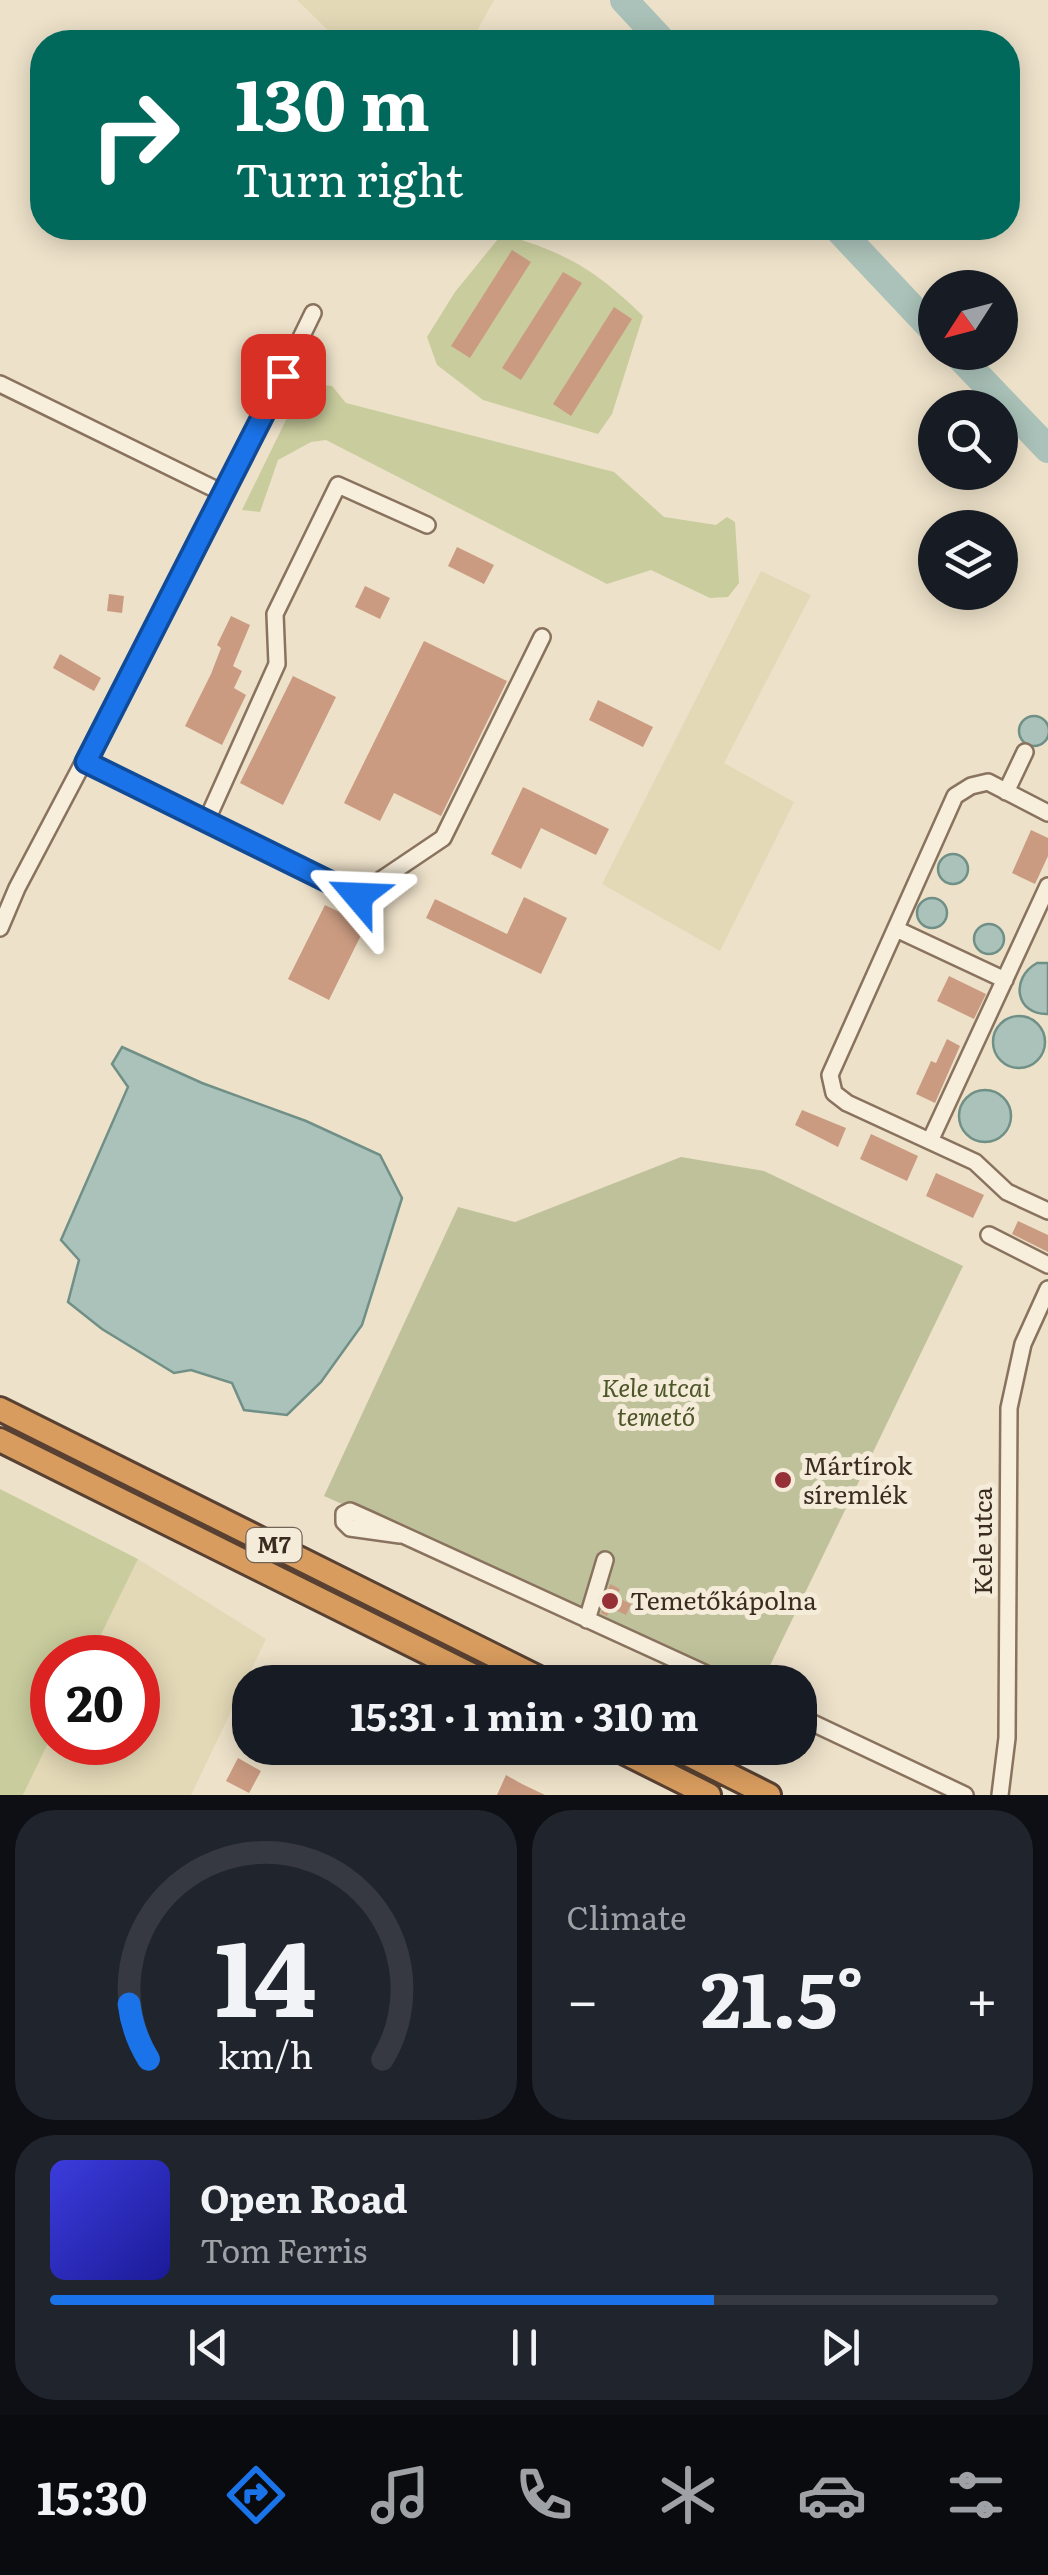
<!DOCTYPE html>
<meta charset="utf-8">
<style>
:root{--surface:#171b24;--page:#20242c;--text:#f1f3f6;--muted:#9ea1a6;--line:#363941;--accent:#1a73e8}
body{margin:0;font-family:Literata,serif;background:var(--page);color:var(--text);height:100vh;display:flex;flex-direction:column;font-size:38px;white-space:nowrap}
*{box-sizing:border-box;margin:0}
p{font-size:32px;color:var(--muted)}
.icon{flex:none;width:55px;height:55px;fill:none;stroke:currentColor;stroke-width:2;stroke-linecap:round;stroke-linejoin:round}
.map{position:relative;height:1795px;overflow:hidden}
.panel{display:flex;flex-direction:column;gap:15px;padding:15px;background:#0d0f14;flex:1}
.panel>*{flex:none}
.guide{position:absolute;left:30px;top:30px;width:990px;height:210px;border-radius:40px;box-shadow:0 5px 25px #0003;background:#00695c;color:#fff;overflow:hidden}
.needle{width:65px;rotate:234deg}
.buttons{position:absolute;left:918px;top:270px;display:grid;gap:20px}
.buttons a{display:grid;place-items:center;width:100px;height:100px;border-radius:50%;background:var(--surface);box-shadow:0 5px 25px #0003;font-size:50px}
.speed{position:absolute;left:30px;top:1635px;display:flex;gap:20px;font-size:50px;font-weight:700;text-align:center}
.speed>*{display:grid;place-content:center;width:130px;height:130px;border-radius:50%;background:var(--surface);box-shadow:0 5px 25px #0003;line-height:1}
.speed .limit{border:15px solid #d22;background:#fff;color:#111}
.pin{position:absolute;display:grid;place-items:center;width:85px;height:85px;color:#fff;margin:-42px;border-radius:20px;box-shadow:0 5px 15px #0006}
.me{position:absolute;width:110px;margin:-55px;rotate:296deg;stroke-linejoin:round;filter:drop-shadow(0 0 8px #0008)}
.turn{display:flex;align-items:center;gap:35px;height:210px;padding:0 40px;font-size:45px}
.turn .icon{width:130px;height:130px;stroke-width:2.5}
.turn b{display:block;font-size:70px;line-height:85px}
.big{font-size:75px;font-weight:700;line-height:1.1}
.panel .card{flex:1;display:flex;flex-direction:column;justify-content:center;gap:15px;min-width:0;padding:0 35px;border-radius:40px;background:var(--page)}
.panel .dial{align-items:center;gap:0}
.dial svg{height:260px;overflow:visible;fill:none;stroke:var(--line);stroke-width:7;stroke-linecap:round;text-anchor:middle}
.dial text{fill:var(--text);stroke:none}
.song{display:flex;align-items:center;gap:30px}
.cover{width:120px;height:120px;border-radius:15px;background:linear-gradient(135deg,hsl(240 70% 55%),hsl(240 70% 35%))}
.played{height:10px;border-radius:5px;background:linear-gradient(90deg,var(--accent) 70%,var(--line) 70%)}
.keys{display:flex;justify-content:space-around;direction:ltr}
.heat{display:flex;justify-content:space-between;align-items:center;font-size:55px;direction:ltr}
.panel .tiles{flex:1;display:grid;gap:15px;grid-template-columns:1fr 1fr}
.card:last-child{grid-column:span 2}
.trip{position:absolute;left:232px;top:1665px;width:585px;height:100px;border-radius:40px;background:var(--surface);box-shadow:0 5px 25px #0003;font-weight:700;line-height:100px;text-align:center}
.tabs{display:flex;height:160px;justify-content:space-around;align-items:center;background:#090b0e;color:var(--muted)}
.tabs .icon{width:70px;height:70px}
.tabs .current{color:var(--accent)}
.tabs b{font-size:45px;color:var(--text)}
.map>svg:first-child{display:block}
</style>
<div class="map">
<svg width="1048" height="1795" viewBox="0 0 1048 1795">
<rect width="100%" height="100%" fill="#ede1c9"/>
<!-- farmland -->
<path fill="#e3d9b7" d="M297 0H494L471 42H340Z
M761 571 811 595 724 763 794 802 720 951 602 884Z
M138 1559 266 1639 191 1795H23L52 1735V1742H138V1658L90 1657Z"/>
<!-- green -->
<path fill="#c9cc9d" d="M502 234C565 252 596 270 643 316L612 414 598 434 483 400 437 365 427 337 455 292Z
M304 383 332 386 346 403 614 472 664 517 716 525 727 517 735 522 739 583 728 597 710 598 651 570 607 584 326 440 311 442 278 460 260 512 242 510Z
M0 1489 138 1559 90 1657 52 1658V1735L23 1795H0Z"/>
<!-- cemetery -->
<path fill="#bfc19b" d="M681 1157 764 1171 963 1266 762 1682H746L324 1496 458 1207 515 1222Z"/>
<!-- water -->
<path fill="#aac2b9" stroke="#709087" stroke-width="2.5" d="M1019 731a15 15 0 1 1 30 0a15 15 0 1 1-30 0Z
M938 869a15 15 0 1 1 30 0a15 15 0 1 1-30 0Z
M917 913a15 15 0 1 1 30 0a15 15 0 1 1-30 0Z
M974 939a15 15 0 1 1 30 0a15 15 0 1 1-30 0Z
M1037 963H1048V1014C1015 1015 1010 978 1037 963Z
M993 1042a26 26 0 1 1 52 0a26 26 0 1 1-52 0Z
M122 1047 202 1083 306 1121 380 1155 402 1198 362 1325 321 1382 287 1415 244 1410 232 1383 191 1370 174 1373 102 1329 68 1302 79 1260 61 1240 128 1087 112 1064Z
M959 1116a26 26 0 1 1 52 0a26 26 0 1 1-52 0Z"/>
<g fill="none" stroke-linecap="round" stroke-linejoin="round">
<!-- river -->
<path stroke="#aac2b9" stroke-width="28" d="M624 0 663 42
M837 228 935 332
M955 352 1048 449"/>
</g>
<!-- building -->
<path fill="#ca9b81" d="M512 250 531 262 470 358 451 346Z
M563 272 582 283 521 380 502 368Z
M614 307 632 319 571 416 553 404Z
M457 547 494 565 484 584 448 566Z
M365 586 390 598 380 619 355 607Z
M109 594 124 596 122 613 107 611Z
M231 616 250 625 233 666 242 671 234 688 246 695 222 745 185 726 211 674 221 648 217 645Z
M424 641 507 681 441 816 394 793 380 821 344 803Z
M60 654 101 678 94 691 53 668Z
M293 676 336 697 283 805 240 783Z
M598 700 653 727 643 747 589 720Z
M523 787 609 829 596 855 541 828 521 869 491 854Z
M1031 830 1048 838V856L1035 884 1012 873Z
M524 897 567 918 541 974 426 918 435 899 507 934Z
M325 905 366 925 329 1000 288 979Z
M949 976 986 994 974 1019 937 1001Z
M947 1039 960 1046 935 1103 916 1094 931 1061 936 1063Z
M802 1110 846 1128 838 1147 795 1125Z
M871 1134 918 1156 907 1181 860 1159Z
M936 1173 984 1195 973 1218 926 1196Z
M1018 1221 1048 1235V1252L1012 1234Z
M610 1584 620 1589 616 1597 631 1604 626 1615 611 1608 607 1616 601 1613Z
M238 1758 261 1771 249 1793 226 1781Z
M506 1775 522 1784 545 1795H497Z"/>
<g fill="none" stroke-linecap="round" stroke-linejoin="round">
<!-- minor casing -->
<g stroke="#89735e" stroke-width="20">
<path id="minor" d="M0 384 225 494
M85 761 357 896 443 838 542 637
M1006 792 1025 752
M1048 813 988 782 971 786 955 796 830 1075 834 1093 847 1103 975 1162 1007 1192 1048 1211
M206 822 277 664 275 614 338 485 427 525
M0 928 17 888 225 494 313 313
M896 929 1005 980
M930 1141 1048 886
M989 1235 1048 1265
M400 1535 350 1528 344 1522V1514L350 1511 368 1519 724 1682
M587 1620 605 1560
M800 1717 965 1795
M1000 1795 1007 1738 1009 1408 1023 1344 1048 1289"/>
</g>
<!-- highway casing -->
<g stroke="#584132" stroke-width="28">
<path id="highway" d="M0 1409 547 1682
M0 1440 486 1682
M615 1748 709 1795
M675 1748 769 1795"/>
</g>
<!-- minor -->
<use href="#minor" stroke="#f8eedc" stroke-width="15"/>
<!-- highway -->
<use href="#highway" stroke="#d89c5e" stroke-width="22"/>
</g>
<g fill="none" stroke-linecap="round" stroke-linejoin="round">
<!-- route casing -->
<g stroke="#114b97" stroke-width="25">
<path id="route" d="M283 376 86 762 358 896"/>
</g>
<!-- route -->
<use href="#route" stroke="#1a73e8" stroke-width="18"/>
</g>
<!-- markers -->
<g fill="#963037" stroke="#f5ebd9" stroke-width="4">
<circle cx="783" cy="1480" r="10"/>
<circle cx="610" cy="1601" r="10"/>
</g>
<g text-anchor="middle" stroke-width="10" stroke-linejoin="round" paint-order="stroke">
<!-- shield labels -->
<rect fill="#f5ebd9" stroke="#726558" stroke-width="2.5" x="246.5" y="1528" width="55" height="34" rx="8"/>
<g font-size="22" font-weight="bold" fill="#3a2c21">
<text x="274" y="1553">M7</text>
</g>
<!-- park labels -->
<g font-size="25" font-style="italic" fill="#4d5628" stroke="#f5ebd9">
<text x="656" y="1397">Kele utcai<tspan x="656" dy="29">temető</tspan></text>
</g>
<!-- poi labels -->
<g font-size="25" fill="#3a2c21" stroke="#f5ebd9" text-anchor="start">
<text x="803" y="1475">Mártírok<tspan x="803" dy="29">síremlék</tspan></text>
<text x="630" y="1610">Temetőkápolna</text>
</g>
<!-- street labels -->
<g font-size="25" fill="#3a2c21" stroke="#f5ebd9">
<text transform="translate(983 1541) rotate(-90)" y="9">Kele utca</text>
</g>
</g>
</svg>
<div class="buttons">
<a><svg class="needle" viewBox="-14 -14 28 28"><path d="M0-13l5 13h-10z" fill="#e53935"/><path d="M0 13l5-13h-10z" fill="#9ea1a6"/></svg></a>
<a><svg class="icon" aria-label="search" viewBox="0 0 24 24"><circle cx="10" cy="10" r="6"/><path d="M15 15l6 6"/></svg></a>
<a><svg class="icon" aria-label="layers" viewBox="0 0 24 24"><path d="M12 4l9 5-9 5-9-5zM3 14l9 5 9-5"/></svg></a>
</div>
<div class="speed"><div class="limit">20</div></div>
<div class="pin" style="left:283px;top:376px;background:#d93025"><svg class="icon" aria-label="arrive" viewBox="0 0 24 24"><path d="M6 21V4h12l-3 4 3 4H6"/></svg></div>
<svg class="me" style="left:358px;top:896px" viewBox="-20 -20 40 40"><path d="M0-17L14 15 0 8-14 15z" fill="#1a73e8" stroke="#fff" stroke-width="4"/></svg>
<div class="trip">15:31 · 1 min · 310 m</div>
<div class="guide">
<div class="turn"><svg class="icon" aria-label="right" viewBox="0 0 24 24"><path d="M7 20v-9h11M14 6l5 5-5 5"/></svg><div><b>130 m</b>Turn right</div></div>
</div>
</div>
<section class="panel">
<div class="tiles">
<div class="card dial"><svg viewBox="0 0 100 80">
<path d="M14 69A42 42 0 1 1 86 69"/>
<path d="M14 69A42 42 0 0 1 8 52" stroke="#1a73e8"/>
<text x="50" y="56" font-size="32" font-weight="700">14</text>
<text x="50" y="72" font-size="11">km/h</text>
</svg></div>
<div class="card"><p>Climate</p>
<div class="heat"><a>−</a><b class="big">21.5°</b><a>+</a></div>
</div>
<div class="card">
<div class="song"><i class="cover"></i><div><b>Open Road</b><p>Tom Ferris</p></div></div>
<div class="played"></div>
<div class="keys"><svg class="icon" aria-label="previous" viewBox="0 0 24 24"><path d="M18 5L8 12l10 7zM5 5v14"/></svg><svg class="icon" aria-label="pause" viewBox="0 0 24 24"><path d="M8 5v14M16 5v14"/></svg><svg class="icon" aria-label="next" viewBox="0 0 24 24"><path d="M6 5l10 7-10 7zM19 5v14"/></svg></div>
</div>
</div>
</section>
<nav class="tabs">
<b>15:30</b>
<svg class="icon current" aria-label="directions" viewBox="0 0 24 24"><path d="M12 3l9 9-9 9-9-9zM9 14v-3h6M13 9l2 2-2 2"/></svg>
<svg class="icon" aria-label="music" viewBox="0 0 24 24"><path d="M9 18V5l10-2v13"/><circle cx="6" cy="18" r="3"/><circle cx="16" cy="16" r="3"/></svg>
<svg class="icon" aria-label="phone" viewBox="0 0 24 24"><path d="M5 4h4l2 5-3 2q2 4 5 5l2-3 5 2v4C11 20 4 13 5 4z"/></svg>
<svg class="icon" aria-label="climate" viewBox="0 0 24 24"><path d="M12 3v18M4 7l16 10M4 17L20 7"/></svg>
<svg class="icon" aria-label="car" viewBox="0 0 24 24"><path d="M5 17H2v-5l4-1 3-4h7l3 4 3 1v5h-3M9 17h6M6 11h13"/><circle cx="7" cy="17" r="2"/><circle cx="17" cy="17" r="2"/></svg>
<svg class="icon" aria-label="filters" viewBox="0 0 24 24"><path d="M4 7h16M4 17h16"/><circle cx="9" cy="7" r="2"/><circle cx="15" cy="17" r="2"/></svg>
</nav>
